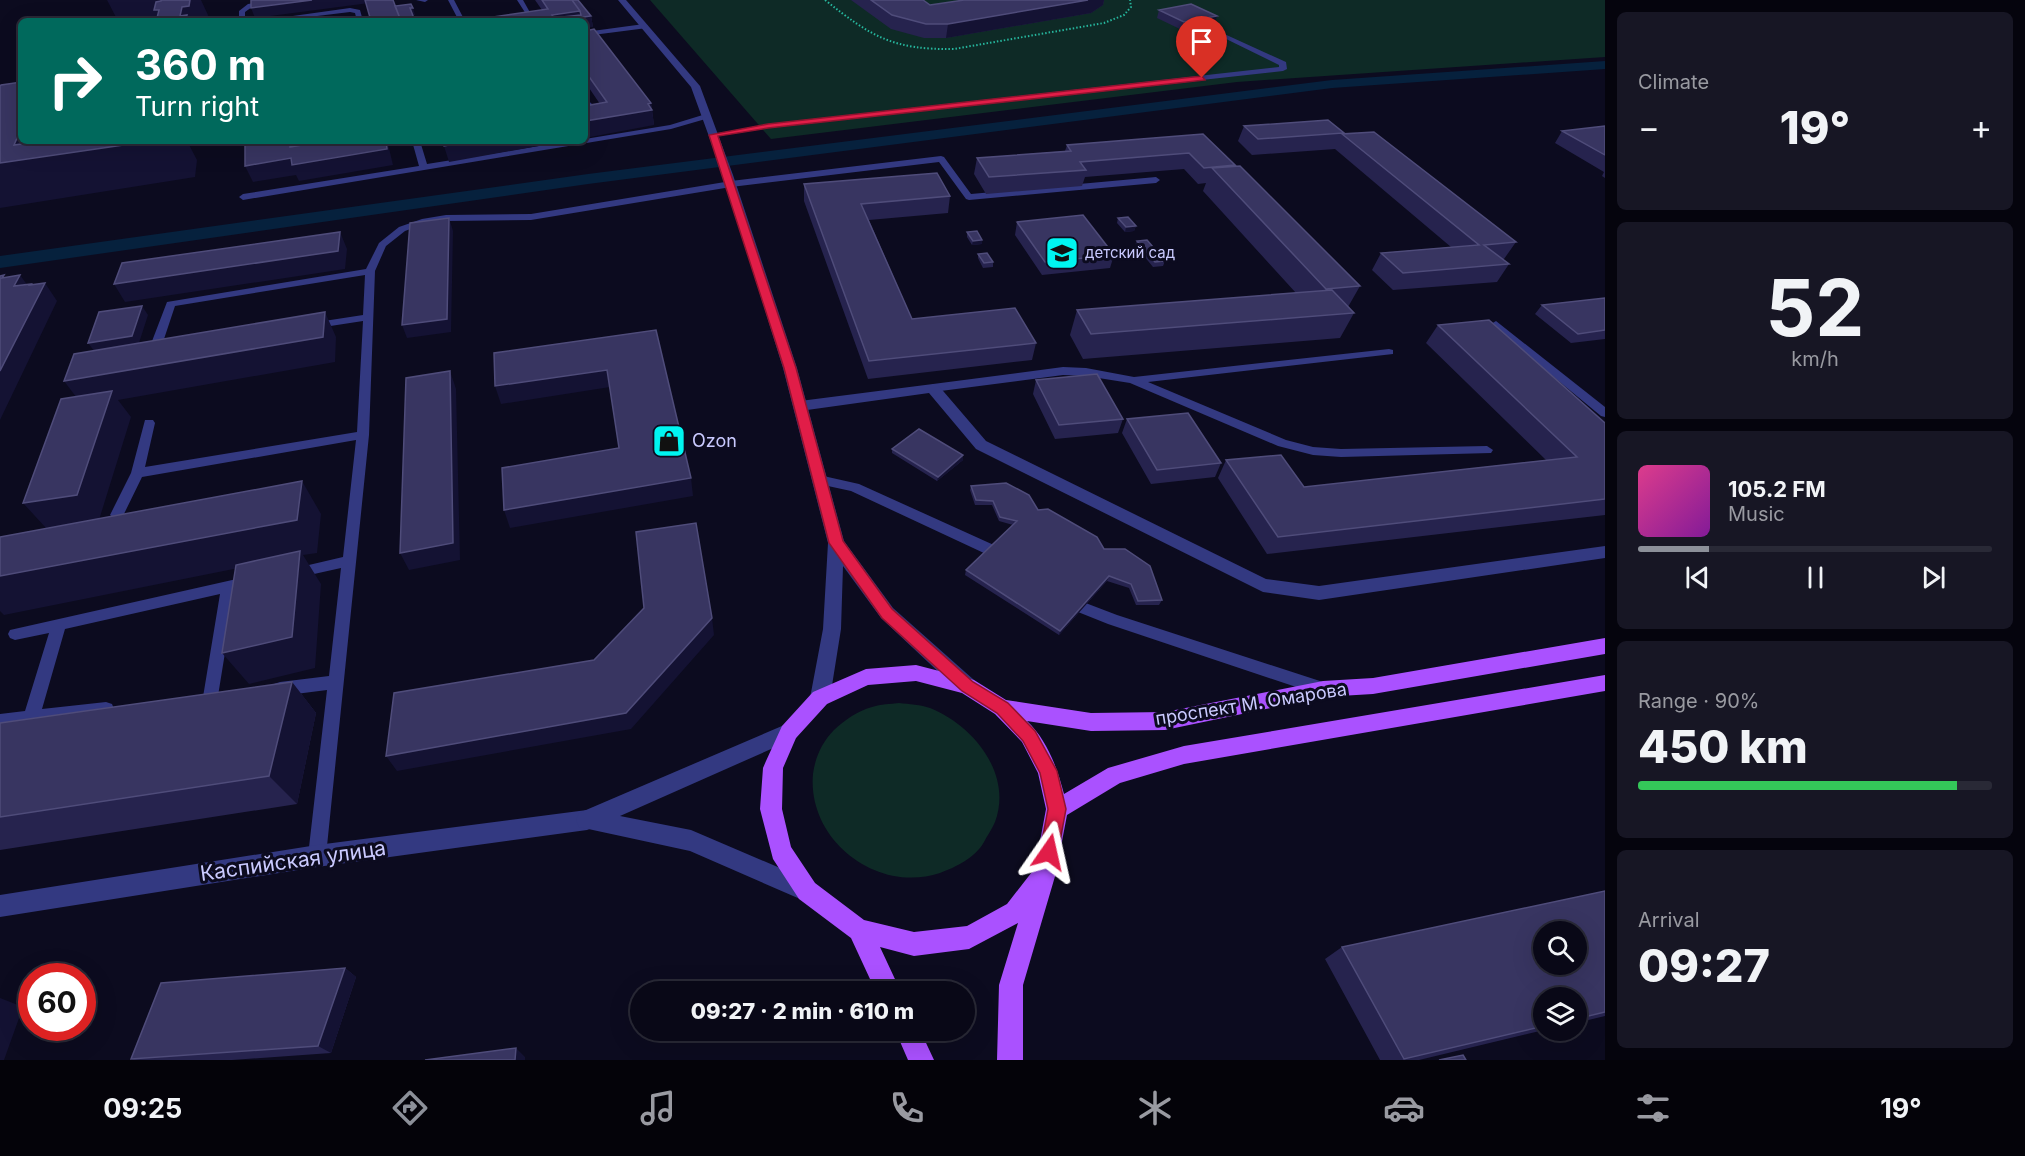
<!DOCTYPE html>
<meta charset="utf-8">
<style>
:root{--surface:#090817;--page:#171624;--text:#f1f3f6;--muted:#999aa1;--line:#292936;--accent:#8c9099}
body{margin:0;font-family:Inter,sans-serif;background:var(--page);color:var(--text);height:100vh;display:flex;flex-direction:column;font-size:22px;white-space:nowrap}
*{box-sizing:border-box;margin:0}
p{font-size:20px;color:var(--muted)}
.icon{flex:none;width:33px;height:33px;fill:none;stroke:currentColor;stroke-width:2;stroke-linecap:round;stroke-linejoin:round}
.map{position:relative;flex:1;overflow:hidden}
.drawer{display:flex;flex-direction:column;gap:12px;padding:12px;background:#05040d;width:420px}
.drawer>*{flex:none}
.banner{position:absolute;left:18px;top:18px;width:570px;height:126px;border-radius:9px;box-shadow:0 6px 24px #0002,0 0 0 2px var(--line);background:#00695c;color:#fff;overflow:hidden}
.fabs{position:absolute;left:1533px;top:921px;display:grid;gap:12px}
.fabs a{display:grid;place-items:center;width:54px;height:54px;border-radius:50%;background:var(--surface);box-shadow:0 6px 24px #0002,0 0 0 2px var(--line);font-size:30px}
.speed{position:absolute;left:18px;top:963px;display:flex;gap:12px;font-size:30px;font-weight:700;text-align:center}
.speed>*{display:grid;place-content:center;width:78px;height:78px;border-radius:50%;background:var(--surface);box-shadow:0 6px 24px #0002,0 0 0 2px var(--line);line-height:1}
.speed .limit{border:9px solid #d22;background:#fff;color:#111}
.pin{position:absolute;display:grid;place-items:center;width:51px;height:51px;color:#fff;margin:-62px -26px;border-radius:50% 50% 50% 0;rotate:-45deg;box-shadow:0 0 6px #0007}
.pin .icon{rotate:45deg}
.me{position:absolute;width:66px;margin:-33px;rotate:11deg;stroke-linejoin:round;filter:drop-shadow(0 0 4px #0008)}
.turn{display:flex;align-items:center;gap:21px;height:126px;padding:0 18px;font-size:27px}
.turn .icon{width:78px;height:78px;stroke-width:2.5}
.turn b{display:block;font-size:42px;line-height:51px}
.big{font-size:45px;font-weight:800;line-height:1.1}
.drawer .widget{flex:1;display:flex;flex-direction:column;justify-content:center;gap:9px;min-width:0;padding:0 21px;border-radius:9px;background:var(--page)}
.drawer .dial{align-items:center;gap:0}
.dial b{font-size:78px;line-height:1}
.song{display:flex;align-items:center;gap:18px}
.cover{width:72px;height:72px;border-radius:9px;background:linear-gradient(135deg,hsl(330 70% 55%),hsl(290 70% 35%))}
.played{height:6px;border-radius:3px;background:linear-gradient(90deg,var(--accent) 20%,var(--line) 20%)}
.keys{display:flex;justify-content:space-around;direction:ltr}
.heat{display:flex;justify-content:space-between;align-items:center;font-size:33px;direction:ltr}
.charge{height:9px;border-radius:4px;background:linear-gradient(90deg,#34c759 90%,var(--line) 0)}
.trip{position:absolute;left:630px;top:981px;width:345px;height:60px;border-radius:30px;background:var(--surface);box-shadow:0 6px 24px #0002,0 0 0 2px var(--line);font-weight:800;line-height:60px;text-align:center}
.menu{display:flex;height:96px;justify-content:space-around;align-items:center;background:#040309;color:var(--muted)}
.menu .icon{width:42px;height:42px}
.menu .current{color:var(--accent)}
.menu b{font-size:27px;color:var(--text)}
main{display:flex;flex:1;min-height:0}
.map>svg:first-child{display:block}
</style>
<main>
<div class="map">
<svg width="1605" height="1060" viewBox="0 0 1605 1060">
<rect width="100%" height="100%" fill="#0c0b1f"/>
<!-- green -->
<path fill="#0e2a26" d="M650 0H1605V57L1237 82 771 139Z
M899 703C909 704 921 705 930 708 973 725 1013 774 995 822 992 829 987 836 984 842 975 858 956 867 940 873 877 894 807 840 813 774 815 758 822 742 834 730 845 720 857 711 872 707 881 704 890 704 899 703Z"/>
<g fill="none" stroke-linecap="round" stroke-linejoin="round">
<!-- canal -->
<path fill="#06213d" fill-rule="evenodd" d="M1605 61V69L1332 88 588 184 0 268V256L588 174 1332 80Z"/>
<!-- path -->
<path stroke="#26b69d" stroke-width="2" stroke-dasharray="1.5 2" stroke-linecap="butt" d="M825 0C872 37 893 50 954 49L1104 23 1124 15 1131 7 1130 0"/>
<!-- service -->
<path fill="#333981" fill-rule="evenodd" d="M274 0H291L252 7 245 12V21H239V11L248 4Z
M416 0H428L425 2Z
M448 0H454L465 21H459Z
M517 0H523L532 16 519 21H510L526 14Z
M350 8 360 10 363 21H357L355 13 350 12 276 21H257Z
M1220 32 1286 62 1287 69 1283 71 768 128 713 137 709 135 768 124 1279 67V65L1218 35Z
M585 98 592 104 585 111Z
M706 114H709V118L671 129 243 200 239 197 243 194 419 166 412 141H420L427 164 570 141H585V139L670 125Z
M319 141H345C339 145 325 145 319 141Z
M941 156 944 157 971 194 1156 177 1160 180 1156 183 969 200 966 199 939 162 731 187 531 220 446 221 424 224 405 231 386 246 375 271 369 435 326 856 323 862 317 865 311 862 308 856 327 690 280 696 274 694 272 689 274 684 280 682 329 676 341 568 296 578 291 577 289 573 291 569 296 568 343 557 356 440 142 477 122 518 117 520 110 515 131 473 145 420H153L155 423 145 467 357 432 363 321 311 329 306 326 311 323 363 315 365 275 175 306 162 345 168 348 162 351H151L149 349 167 302 366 269 379 243 399 227 422 219 446 215 531 214 731 181Z
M1496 321 1605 407V417L1601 416 1492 326 1491 324Z
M1389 349 1393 350V354L1148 382 1286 440 1313 447 1341 449 1487 446 1493 450 1491 453 1341 457 1313 455 1278 446 1130 383 1086 376 1063 375 933 392 927 388 933 384 1063 367 1086 368 1134 377Z
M819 475 859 484 996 546 998 550 996 554H986L851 491 814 483 813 480Z
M250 576 255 578 257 582 255 586 235 591 217 702 211 704 205 702 203 697 220 594 65 629 42 709 106 702 112 704 114 709 112 714 0 728V714L25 711 49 633 15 640 10 638 8 634 10 630Z
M1083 602 1117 615 1323 682 1329 684 1331 689 1329 694 1323 696 1108 624 1078 612 1076 608 1078 604Z"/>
<!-- minor -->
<path fill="#333981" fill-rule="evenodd" d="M644 24 648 26 647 28 585 36V32Z
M933 384 938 385 986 441 1266 579 1319 586 1605 546V558L1319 600 1263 592 976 449 929 393 800 411 793 406 800 401Z
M587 810 595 813 598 820 595 827 587 830 317 867 0 917V895L317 845Z"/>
<!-- tertiary -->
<path fill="#333981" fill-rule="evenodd" d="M618 0H626L700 86 733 175 797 368 844 541 893 608 974 680 977 686 974 692 967 694 960 692 881 618 843 566 841 629 830 698 827 704 820 706 813 704 810 698 823 629 828 543 783 368 723 175 691 87Z
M789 723 796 726 799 732 796 738 620 816 691 830 815 883 818 891 815 899 807 902 690 851 579 827 576 820 579 813Z"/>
<!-- primary -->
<path fill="#aa51ff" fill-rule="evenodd" d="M1605 638V654L1373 694 1323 697 1165 730 1091 731 1027 721C1047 740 1057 767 1064 794L1108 768 1184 746 1605 675V691L1184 764 1120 783 1067 815 1056 873 1023 985V1060H997L999 985 1018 923 969 949 914 956 880 947 901 992H876L851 938 799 899 773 859 760 809 763 768 766 761 782 726 813 692 866 669 916 665 974 680 1006 700 1091 713 1165 712 1323 681 1373 678ZM916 681 962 693 995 714 1022 742 1038 773 1046 809 1035 868 1007 904 967 926 914 932 864 920 815 883 791 847 782 809 783 768 796 738 827 704 868 685Z
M895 1030H920L934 1060H908Z"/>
</g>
<!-- wall -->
<path fill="#26234e" d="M535 0H578L591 16 593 27 542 10Z
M851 0H923L930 5 964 0H1104L1103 5 1091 13 946 38H924L891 29Z
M1159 10 1215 23 1182 30 1157 18Z
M585 31 651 103 654 125 600 104 585 82Z
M1244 126 1344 133 1516 242 1504 259H1503L1509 264 1497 282 1393 290 1372 270 1381 253 1451 247 1335 149 1252 155 1238 141Z
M1605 126V178L1602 176 1604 172 1555 143 1562 131Z
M1203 134 1235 165V166L1360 286 1348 307 1354 313 1340 338 1083 359 1070 335 1077 310 1296 293 1203 191 1206 183 1198 184 1184 169 1085 177 1082 186 986 194 974 174 977 158 1065 151 1067 145Z
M804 184 950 196 948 213 869 220 912 319 1036 343 1032 360 868 379 804 201Z
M1118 218 1136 226 1134 231 1125 232 1117 223Z
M1017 222 1114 255 1110 268 1042 275 1015 235Z
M967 232 982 240V244L972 245 967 237Z
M1137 241 1165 261 1163 266 1153 267 1135 245Z
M978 254 993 262V267L983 268 978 258Z
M1605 298V339L1571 343 1535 314 1542 305Z
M1438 325 1605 423V515L1267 554 1218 478 1226 460 1304 487 1546 460 1426 343Z
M1036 380 1123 419 1118 433 1055 439 1033 394Z
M1127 419 1221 463 1215 477 1151 484 1122 433Z
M892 449 963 460 937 481 892 453Z
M971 486 1038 510 1104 549 1162 600 1159 605H1136L1129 588 1107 581 1059 635 965 575 966 570 1013 525 999 521 992 505H975L970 490Z
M292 682 316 713 297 804 0 850V723Z
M1605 891V1016L1576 1023V998H1544V1030L1419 1060H1380L1325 959 1342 947Z
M345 968 356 977 331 1053 232 1060H134L131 1059Z"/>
<!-- shaded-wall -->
<path fill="#141233" d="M107 0H201L208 15 207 21H183L174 7 175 21H118Z
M312 0H392L255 18 251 8Z
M1088 0H1104L1103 5 1091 13 946 38 948 24Z
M410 8H413L415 15H412Z
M580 11 591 16 593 27 585 28V21H535L552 15Z
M1217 16 1215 23 1182 30 1184 22Z
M651 103 654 125 585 138V121Z
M21 129V141H187L197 160 195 177 0 208V163L14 145Z
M290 141H296L297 163 290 147Z
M386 141H387L388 144 393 165 299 181 296 175 253 182 245 166Z
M472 141H566L449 162 444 146Z
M449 218 453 231 451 332 407 338 402 325Z
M1136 226 1134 231 1125 232 1126 227Z
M340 232 347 249 345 269 125 302 114 284Z
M982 240V244L972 245 973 241Z
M20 275 33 293 14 286Z
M45 283 57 301 0 420V371L30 285 31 284 39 294Z
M142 306 148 315 138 346 95 352 88 343Z
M325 312 336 337 335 362 118 400 131 417 99 520 46 528 23 503 83 406 64 381Z
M607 370 610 387 501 404 495 386Z
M450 371 456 389 460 560 409 570 400 553Z
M963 455V460L937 481 938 477Z
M691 478 693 496 510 528 504 510Z
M302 481 321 514 317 553 303 555 321 584 315 668 249 684 222 653 299 556 4 615 0 611V576Z
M1109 576 1107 581 1059 635 1060 631Z
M712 618 714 635 631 729 397 771 386 756Z
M292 682 316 713 297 804 269 776Z
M345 968 356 977 331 1053 318 1046Z
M0 998 23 1007 4 1060H0Z
M516 1048 525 1057V1060H515Z"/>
<!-- building -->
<path fill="#383561" stroke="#4f4c7a" stroke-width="1.5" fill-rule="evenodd" d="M161 0H190L189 6 182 7 180 16 187 15 186 21H150V19L157 18 159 10H154L156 2 161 1Z
M251 0H312L251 8Z
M365 0H393L401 21H371Z
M542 0H572L580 11 552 15 554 18 535 21H466L548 9Z
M572 0H578L591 16 555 21 554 18 581 15 580 11Z
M871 0H923L930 5 964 0H1088L948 24H926L892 15Z
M411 4 413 8H410L415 21H401L395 6Z
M1191 4 1217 16 1184 22 1159 10Z
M594 29 651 103 648 104 652 110 585 121V106L607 102 585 71V31Z
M21 82V129L14 145 43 141H151L0 163V86L1 85Z
M1328 120 1344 133 1258 139 1244 126Z
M1605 126V155L1562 131Z
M1374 132 1516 242 1484 245 1509 264 1403 273 1381 253 1479 245 1342 134Z
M1203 134 1235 165 1204 168 1189 153 1080 162 1086 170 989 177 977 158 1071 151 1067 145Z
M245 141H290V147L325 141H386L387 149 292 165 291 158 245 166Z
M442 141H472L444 146Z
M1240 166 1360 286 1326 289 1212 168Z
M937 173 950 196 861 204 912 319 1015 308 1036 343 869 361 804 184Z
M1083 215 1114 255 1045 262 1017 222Z
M1128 217 1136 226 1126 227 1118 218Z
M449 218 447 319 402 325 410 223Z
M977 231 982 240 973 241 967 232Z
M340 232 338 251 114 284 122 263Z
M1147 240 1165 261 1155 262 1137 241Z
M987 253 993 262 984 263 978 254Z
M4 275 2 278 20 275 14 286 31 284 30 285 45 283 0 371V276Z
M1332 290 1354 313 1091 334 1077 310Z
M1605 298V330L1578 334 1542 305Z
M142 306 132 336 88 343 99 312Z
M325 312 323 337 64 381 74 354Z
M1489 320 1605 423V499L1278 537 1226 460 1281 455 1304 487 1577 457 1438 325Z
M656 330 691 478 504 510 502 468 619 448 607 370 495 386 494 353Z
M450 371 453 543 400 553 406 378Z
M1097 374 1123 419 1059 425 1036 380Z
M112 391 77 495 23 503 61 399Z
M1188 413 1221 463 1157 470 1127 419Z
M919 429 963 455 938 477 892 449Z
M302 481 297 520 0 576V537Z
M1006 483 1029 495 1038 510 1048 509 1097 537 1104 549H1125L1150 566 1162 600 1138 601 1131 584 1109 576 1060 631 966 570 1017 521 1000 517 993 501 976 500 971 486Z
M696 523 712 618 626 713 386 756 394 693 594 660 644 608 636 532Z
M300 551 292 637 222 653 236 565Z
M292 682 269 776 0 817V723Z
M1605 891V1012L1576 1019V998H1544V1026L1404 1059 1342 947ZM1544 932H1576V964H1544Z
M345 968 318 1046 131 1059 161 983Z
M516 1048 515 1060H425Z
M1463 1055 1466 1060H1439Z"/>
<!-- route -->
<path fill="#e11d48" stroke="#92132f" stroke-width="1.5" d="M1202 76 1205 80 768 128 718 136 796 368 843 541 892 609 973 682 1008 703 1035 731 1057 771 1066 809 1058 852 1055 858 1049 861 1043 858 1040 852 1048 809 1040 773 1023 741 997 713 962 691 882 618 829 543 784 368 709 135 768 124Z"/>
<!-- icons -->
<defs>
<g id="school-square" transform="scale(1.725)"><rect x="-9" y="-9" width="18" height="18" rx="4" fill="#00f5f1" stroke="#0c0b1f"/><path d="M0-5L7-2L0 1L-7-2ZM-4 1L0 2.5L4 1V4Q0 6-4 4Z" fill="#111"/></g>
<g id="shop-square" transform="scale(1.725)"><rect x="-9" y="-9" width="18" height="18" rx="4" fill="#00f5f1" stroke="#0c0b1f"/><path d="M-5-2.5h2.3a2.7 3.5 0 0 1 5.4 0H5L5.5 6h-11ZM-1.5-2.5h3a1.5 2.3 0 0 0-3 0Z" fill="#111"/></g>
</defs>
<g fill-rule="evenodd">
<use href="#school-square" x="1062" y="253"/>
<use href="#shop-square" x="669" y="441"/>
</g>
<g text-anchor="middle" stroke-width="6" stroke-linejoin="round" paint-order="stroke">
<!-- far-poi labels -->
<g font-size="15" fill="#cacaff" stroke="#0c0b1f" text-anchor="start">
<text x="1085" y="258">детский сад</text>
</g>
<!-- poi labels -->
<g font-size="18" fill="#cacaff" stroke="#0c0b1f" text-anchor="start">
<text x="692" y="447">Ozon</text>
</g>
<!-- street labels -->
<g font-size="18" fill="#cacaff" stroke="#0c0b1f">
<text transform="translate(1251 704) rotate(-9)" y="6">проспект М. Омарова</text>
</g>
<!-- near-street labels -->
<g font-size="21" fill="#cacaff" stroke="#0c0b1f">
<text transform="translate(293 861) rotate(-8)" y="7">Каспийская улица</text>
</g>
</g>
</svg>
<div class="fabs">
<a><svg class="icon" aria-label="search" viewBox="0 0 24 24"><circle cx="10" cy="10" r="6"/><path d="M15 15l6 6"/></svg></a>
<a><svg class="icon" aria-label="layers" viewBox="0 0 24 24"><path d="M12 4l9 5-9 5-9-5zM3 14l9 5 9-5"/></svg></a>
</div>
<div class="speed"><div class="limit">60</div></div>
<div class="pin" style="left:1202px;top:78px;background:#d93025"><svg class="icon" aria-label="arrive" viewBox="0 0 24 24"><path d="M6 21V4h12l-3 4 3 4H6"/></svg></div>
<svg class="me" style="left:1049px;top:852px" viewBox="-20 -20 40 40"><path d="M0-17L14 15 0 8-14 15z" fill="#e11d48" stroke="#fff" stroke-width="4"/></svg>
<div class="trip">09:27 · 2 min · 610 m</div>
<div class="banner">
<div class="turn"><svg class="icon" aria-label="right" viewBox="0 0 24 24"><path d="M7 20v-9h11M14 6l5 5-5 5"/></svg><div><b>360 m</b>Turn right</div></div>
</div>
</div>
<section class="drawer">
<div class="widget"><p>Climate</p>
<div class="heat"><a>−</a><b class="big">19°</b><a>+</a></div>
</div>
<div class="widget dial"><b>52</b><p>km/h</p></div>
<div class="widget">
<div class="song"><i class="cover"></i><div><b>105.2 FM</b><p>Music</p></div></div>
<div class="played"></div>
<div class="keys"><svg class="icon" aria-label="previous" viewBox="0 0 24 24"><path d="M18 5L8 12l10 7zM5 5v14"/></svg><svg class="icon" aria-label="pause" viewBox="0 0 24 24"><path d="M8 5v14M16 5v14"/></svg><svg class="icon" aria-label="next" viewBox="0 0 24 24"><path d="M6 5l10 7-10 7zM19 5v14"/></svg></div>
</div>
<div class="widget"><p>Range · 90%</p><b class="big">450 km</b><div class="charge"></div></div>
<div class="widget"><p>Arrival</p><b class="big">09:27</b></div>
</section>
</main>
<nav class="menu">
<b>09:25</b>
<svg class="icon current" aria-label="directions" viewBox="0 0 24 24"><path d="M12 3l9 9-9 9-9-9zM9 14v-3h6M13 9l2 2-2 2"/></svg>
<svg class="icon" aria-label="music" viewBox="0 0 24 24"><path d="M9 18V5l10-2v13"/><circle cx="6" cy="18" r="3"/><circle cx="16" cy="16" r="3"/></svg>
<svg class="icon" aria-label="phone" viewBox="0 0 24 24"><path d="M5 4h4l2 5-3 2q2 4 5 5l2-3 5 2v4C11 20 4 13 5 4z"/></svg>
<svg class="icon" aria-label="climate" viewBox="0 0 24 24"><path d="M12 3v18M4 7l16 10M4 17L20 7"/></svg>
<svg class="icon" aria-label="car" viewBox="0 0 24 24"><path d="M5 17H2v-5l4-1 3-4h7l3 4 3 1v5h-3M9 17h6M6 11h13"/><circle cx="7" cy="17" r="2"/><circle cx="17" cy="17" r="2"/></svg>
<svg class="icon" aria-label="filters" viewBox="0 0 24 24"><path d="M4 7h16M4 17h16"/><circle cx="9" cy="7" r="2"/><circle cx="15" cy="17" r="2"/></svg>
<b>19°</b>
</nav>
